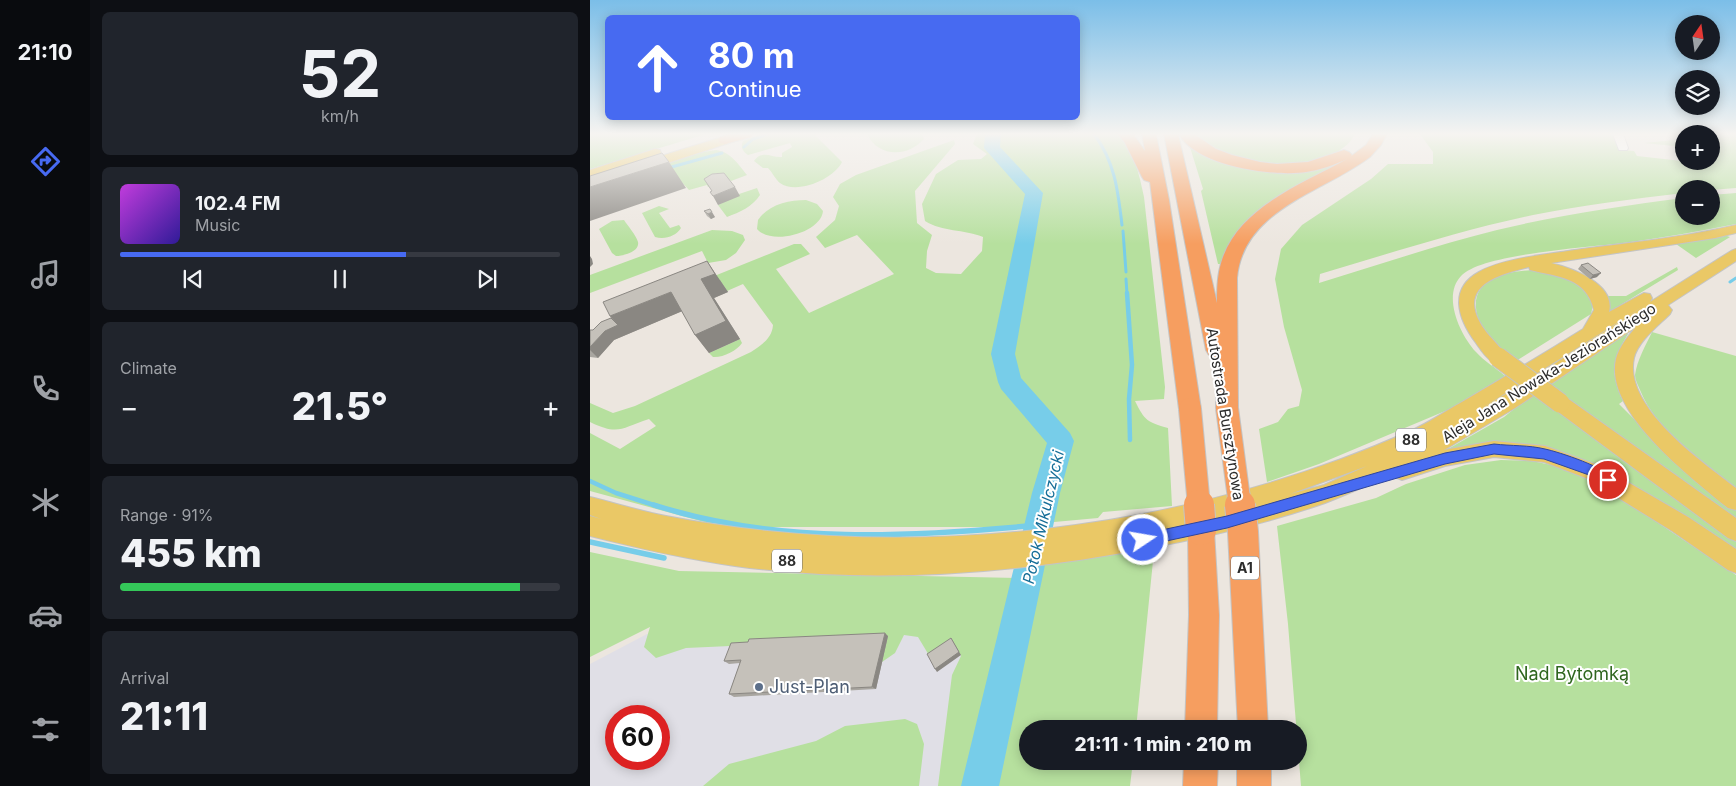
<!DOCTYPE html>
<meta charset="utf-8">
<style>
:root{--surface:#171b24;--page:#20242c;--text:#f1f3f6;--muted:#9ea1a6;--line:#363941;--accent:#476af1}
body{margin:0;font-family:Inter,sans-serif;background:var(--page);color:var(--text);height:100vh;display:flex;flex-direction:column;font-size:19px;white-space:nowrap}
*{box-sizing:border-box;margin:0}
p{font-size:16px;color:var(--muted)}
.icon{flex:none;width:28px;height:28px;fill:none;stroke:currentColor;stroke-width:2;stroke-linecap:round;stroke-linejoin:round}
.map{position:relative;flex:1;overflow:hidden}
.details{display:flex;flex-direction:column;gap:12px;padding:12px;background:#0d0f14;width:500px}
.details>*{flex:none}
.guide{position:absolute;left:15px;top:15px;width:475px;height:105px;border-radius:8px;box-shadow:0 2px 12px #0003;background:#476af1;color:#fff;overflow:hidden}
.needle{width:32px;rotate:13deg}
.fabs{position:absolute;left:1085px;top:15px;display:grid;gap:10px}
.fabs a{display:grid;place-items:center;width:45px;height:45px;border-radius:50%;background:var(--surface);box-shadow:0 2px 12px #0003;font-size:25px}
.speed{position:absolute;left:15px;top:705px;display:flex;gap:10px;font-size:25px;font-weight:700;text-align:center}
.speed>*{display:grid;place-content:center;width:65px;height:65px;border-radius:50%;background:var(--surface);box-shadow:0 2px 12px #0003;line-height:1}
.speed .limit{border:8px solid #d22;background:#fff;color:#111}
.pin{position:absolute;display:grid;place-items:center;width:42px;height:42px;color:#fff;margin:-21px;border:2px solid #fff;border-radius:50%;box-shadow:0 1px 5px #0007}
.me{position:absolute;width:55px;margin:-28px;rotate:78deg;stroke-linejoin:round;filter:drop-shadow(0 0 4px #0008)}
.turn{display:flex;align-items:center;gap:18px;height:105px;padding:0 20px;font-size:22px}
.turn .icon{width:65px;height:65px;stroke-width:2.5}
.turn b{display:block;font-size:35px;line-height:42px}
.big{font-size:38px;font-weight:800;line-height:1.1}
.details .card{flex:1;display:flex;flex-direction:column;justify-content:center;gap:8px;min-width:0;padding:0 18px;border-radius:8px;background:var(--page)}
.details .dial{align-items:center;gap:0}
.dial b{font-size:65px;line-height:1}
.song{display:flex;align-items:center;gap:15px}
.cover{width:60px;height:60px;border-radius:8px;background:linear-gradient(135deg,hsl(290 70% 55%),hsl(250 70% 35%))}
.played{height:5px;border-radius:2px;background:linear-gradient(90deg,var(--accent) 65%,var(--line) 65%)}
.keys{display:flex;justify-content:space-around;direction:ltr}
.heat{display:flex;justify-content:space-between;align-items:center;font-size:28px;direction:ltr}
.charge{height:8px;border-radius:4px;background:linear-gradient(90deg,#34c759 91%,var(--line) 0)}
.trip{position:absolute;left:429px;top:720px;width:288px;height:50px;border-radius:25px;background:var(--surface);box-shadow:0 2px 12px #0003;font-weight:800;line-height:50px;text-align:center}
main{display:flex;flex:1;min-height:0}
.menu{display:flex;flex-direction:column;width:90px;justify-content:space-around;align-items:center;background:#090b0e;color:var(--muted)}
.menu .icon{width:35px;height:35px}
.menu .current{color:var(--accent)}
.menu b{font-size:22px;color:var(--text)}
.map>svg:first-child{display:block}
</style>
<main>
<nav class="menu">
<b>21:10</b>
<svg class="icon current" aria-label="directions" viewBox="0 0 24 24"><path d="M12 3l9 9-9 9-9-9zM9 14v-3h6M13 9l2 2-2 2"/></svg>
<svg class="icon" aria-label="music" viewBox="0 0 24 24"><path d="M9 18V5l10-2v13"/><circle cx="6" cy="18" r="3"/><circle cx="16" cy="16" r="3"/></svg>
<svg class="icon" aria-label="phone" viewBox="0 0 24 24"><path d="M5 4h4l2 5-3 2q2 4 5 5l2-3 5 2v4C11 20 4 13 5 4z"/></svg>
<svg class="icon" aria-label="climate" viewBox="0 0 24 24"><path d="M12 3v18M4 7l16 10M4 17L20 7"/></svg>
<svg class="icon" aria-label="car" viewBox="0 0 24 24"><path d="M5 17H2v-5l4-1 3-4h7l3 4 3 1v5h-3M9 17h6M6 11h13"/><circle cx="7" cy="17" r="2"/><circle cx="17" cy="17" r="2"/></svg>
<svg class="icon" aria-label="filters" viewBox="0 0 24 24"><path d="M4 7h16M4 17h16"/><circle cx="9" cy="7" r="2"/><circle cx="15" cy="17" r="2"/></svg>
</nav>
<section class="details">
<div class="card dial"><b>52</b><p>km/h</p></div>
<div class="card">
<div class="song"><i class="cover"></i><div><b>102.4 FM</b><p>Music</p></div></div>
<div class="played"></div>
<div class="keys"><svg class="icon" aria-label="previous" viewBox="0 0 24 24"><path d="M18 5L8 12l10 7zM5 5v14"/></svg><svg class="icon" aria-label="pause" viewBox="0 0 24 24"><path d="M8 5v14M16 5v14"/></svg><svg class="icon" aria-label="next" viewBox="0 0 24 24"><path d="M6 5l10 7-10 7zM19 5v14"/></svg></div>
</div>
<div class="card"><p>Climate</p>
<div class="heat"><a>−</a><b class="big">21.5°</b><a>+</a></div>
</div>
<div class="card"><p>Range · 91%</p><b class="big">455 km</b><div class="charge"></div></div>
<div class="card"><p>Arrival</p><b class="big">21:11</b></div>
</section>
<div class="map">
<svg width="1146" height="786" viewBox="0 0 1146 786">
<rect width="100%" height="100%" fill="#ece6df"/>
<!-- industrial -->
<path fill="#e0dfe6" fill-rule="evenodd" d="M377 621 358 786H0V664L57 634ZM26 716H69V759H26Z"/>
<!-- green -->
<path fill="#b6e09e" d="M0 134H116L0 169Z
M171 134H227L225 135 252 162C244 179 207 195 190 183 186 180 182 172 178 168H173L164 161C172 149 182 158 192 157V153L202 147 200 143 158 155C153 151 150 148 153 141Z
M277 134H332L334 139C317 158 288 157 277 134Z
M387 134H529C544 152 549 173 554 197L575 387 574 399 545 401C555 421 557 422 578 428L582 506 513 512 508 518 409 527H173L118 523 0 491V433L30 449 66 426 59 419C31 428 29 436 0 422V403L23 413 45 406 161 352C171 345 182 339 183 325L153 284 137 291 72 297 204 244H211L220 254 186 269 219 313 304 274 267 235 235 248 226 237 245 220 249 206 243 197 250 184 266 175 364 140 365 144 325 191 327 223 342 235 337 251 336 268 346 273 371 274 392 251 393 237C373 229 353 232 335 221L332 204 346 174 368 160 391 159 397 154 383 144Z
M605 134H765C742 179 635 167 605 134Z
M830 134H1025L1031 150 1044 151 1047 156 1092 161 1084 146 1054 143 1094 139V161H1121V134H1102H1146V188L1121 190 1094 189V193C1043 199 993 205 943 215 871 230 801 253 730 274L729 283C788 265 847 245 907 230 969 215 1031 206 1094 198V216H1121V195L1146 193V224C1111 231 1077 237 1041 242 1007 247 892 253 871 276 852 296 870 335 886 352 894 361 906 368 915 376L860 409 729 464 677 482 669 429 688 422 698 409 709 406 712 390 694 327 685 279 691 249 712 225 781 179 798 164H843V152Z
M599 144 657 168 758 160 691 196 632 264H628L611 191 613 189Z
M126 150C141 152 148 164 157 175L141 181 140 180 118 187 117 185 99 190 89 179 8 185 113 152Z
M167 188 170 195C162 207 150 212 137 217L128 205 149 194Z
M216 200 227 204 233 211C231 233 181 246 167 229L168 220C178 205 198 200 216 200Z
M69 206 79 209 69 213 80 228 89 225 91 228C86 236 75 240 65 237L52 213Z
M34 220C38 226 46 235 48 242 50 252 33 256 26 256L22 253 9 229 22 221Z
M122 230 142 231 153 235 155 240 146 253 136 260 118 263 112 251 0 293V275Z
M1134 235 1140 237 1106 258 1086 244Z
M1087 267 1088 270 1019 312 1017 300 1018 296H1036Z
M946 270C966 274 1010 284 1001 314L926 361C920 357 912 352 907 347 899 340 891 327 888 318 876 278 917 271 946 270Z
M1036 332 1038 334C1022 360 1020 373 1033 401L1029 404 1052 427 1146 507V523L959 386Z
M1062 332 1146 356V488C1111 461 1067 432 1050 390 1048 385 1045 380 1045 375 1047 360 1056 345 1062 332Z
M150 339 152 343C147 351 132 358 123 357L119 353Z
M944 393 1146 542V557L940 445 898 443 858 449 914 417Z
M911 460 942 461 971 467 1004 480 1146 575V786H711L698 624 687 526 786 498 816 484 875 465Z
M554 548 559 552 563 561 546 729H438V761H543L540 786H393L404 732 445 566 476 562 477 558Z
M0 552 89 571 428 578 423 615 400 702 383 786H348L362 675 371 656 363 642 340 657 328 637 314 635 305 653 292 662 162 645 96 648 66 658 54 647 60 627 0 657Z
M315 719 327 724 334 744 329 786H113L139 764 226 741 255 726Z"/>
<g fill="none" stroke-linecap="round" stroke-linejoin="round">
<!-- stream-far2 -->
<path stroke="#77cde9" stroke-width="3" d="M504 134C525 162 528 191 532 225
M154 147 163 139 178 134
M78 168 132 153
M533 231 536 272
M536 279 537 294
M1140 282 1146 278"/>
<!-- stream-far1 -->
<path stroke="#77cde9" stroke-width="4.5" d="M537 293 542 365 539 399 540 440
M0 481 26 493 67 506"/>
<!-- stream -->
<path stroke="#77cde9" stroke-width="5.5" d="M64 505C188 545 321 537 449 525
M0 542 74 558"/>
<!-- river -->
<path fill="#77cde9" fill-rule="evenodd" d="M395 134H411L410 147 453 193 425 354 431 378 480 433 484 441 470 493 409 786H371L442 493 457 443 411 389 408 382 401 354 435 194 394 148Z"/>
<!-- minor casing -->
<g stroke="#afb1bb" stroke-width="2">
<path id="minor" d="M1023 134H1033L1038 148 1037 150H1029Z"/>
</g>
<!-- major casing -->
<g stroke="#c4c4c4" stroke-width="2">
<path id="major" d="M135 136 141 140 139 143 59 169 54 170 47 166 49 163Z
M65 149 70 150 71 153 70 156 0 178V170Z
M1146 225V233L1125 238 961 263C982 268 1026 284 1019 312L1054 293 1060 294 1062 298 1060 302 1141 251 1146 249V261L1078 305 1082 310 1080 314C1068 326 1048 341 1044 358 1033 407 1112 462 1146 488V510L1138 508C1102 478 1014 412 1026 359 1029 347 1039 335 1046 327L925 408 854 450 904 441 955 446 1010 466 1098 517 1146 549V573L1138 570 1082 531 996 478 954 462 904 457 855 466 812 480 805 477 803 474C780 484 758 494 735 503 678 523 618 537 559 548 424 574 283 585 145 566 96 559 48 548 0 536V516L11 519 0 515V497C25 503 50 511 76 516 319 563 591 532 818 432 837 424 854 412 872 402 913 378 953 354 993 329L1004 310C996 277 968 277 940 270L939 267C906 275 865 287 894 329 901 339 911 347 917 357L914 362C910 363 907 364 903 362 897 359 890 349 886 343 868 319 858 289 889 272 912 259 951 255 978 251 1034 243 1091 238 1146 225ZM1057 304C1001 340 946 377 889 410ZM777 466 734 485 700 494Z
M970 396 977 398 1146 518V541L1138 538 963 408 961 403 963 398Z"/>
</g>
<!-- highway casing -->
<g stroke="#c4c4c4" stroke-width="2">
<path id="highway" d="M141 134H163L161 137 135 144 130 143 128 140 130 137Z
M528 134H543L555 151 552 134H566L579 200 611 409 608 415 600 418 592 415 589 409 560 182 554 180 552 177 535 143Z
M574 134H588L627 303C627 293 627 282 629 272 640 210 709 186 757 159 744 165 730 170 716 172 683 177 606 166 589 134H604L626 149 642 155 670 162 687 164 718 162 754 150 759 152 762 155 760 157 776 145 783 134H797L791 145 780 157C734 192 653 209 647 278L648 408 645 414 637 417 629 414 626 408V357L619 355 616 350Z
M611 518 620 521 624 530 629 615 627 729H595L599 615 598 530 602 521Z
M594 761H628L627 786H593Z
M647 761H681V786H647Z"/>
</g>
<!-- minor -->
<use href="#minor" fill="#fff" fill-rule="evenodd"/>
<!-- major -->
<use href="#major" fill="#eac866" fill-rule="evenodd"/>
<!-- highway -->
<use href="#highway" fill="#f69e60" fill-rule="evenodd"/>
<!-- major-bridge casing -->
<g stroke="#c4c4c4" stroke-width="21" stroke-linecap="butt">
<path id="major-bridge" d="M908 357 970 403"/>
</g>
<!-- highway-bridge-far1 casing -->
<g stroke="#c4c4c4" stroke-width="24" stroke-linecap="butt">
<path id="highway-bridge-far1" d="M637 408 650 506
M600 409 609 506"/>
</g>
<!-- highway-bridge casing -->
<g stroke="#c4c4c4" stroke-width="32" stroke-linecap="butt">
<path id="highway-bridge" d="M609 505 611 530
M650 505 653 532 663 729"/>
</g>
<!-- major-bridge -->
<use href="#major-bridge" stroke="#eac866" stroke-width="19"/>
<!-- highway-bridge-far1 -->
<use href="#highway-bridge-far1" stroke="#f69e60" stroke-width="22"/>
<!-- highway-bridge -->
<use href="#highway-bridge" stroke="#f69e60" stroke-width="30"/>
</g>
<!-- wall -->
<path fill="#a9a6a0" d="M114 211 125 217 121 219 117 216Z
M991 265 1007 277 1000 279 988 269Z
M130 280 138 292 124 298 150 339 119 353 105 335 92 311 24 340 8 358 0 357V330H3L21 318 20 316Z
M298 636 286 689 144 697 139 694 150 663 139 664 134 661Z"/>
<!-- shaded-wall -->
<path fill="#8a8782" d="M79 162 96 188 0 221V187Z
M145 187 150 196 128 205 123 196Z
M122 212 125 217 121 219 118 214Z
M0 256 2 259 3 264 0 267Z
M117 261 138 292 124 298 150 339 119 353 105 335 111 279Z
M1011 273 1007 277 1000 279 1003 275Z
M81 292 95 310 24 340 8 358 0 350V347L15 331 28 325 20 316Z
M295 633 298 636 286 689 282 687Z
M361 638 371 655 347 672 345 669Z"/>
<!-- building -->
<path fill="#c5c1ba" stroke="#8a8782" d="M72 153 79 162 0 187V176Z
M134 173 145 187 123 196 120 192 122 191 114 179 122 174Z
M120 209 122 212 118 214 114 211Z
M117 261 125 274 111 279 136 321 105 335 81 292 20 316 13 302Z
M998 263 1011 273 1003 275 991 265Z
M21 318 28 325 15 331 0 347V330H3L11 322Z
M295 633 282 687 139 694 151 660 134 661 141 643 158 642 159 639Z
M361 638 369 652 345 669 337 654Z"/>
<!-- sky -->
<linearGradient id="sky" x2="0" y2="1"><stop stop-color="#7bbee8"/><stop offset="0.55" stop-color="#f6f4f1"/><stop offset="1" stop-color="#f6f4f1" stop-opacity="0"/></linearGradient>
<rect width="1146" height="244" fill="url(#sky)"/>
<!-- route -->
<path fill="#476af1" stroke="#2e459d" d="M904 444C921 446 939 445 955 449 969 452 1018 468 1024 480L1022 484 1018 486 999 475 954 459 904 454 855 464 637 528 553 546 548 544 546 540 548 535 553 534 637 516 855 453Z"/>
<!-- markers -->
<circle fill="#5c6f8a" stroke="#fff" stroke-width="2" cx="169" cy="687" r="5"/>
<g text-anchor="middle" stroke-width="4" stroke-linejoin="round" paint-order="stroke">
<!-- shield labels -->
<g fill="#fff" stroke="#6b6b6b" stroke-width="1">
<rect x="806" y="428.5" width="30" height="23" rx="4"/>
<rect x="182" y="549.5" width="30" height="23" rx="4"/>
<rect x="641" y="556.5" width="28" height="23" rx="4"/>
</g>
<g font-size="14" font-weight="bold" fill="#2c2c2c">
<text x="821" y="445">88</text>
<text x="197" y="566">88</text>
<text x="655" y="573">A1</text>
</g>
<!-- street labels -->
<g font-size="15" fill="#2c2c2c" stroke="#fff">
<text transform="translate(959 373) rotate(-32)" y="5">Aleja Jana Nowaka-Jeziorańskiego</text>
<text transform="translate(635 414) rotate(81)" y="5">Autostrada Bursztynowa</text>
</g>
<!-- water labels -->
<g font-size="16" font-style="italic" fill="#146d97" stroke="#fff">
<text transform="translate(453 517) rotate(-77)" y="6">Potok Mikulczycki</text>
</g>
<!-- near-park labels -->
<g font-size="18" fill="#2f661e" stroke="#fff">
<text x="982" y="680">Nad Bytomką</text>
</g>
<!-- near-service labels -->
<g font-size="18" fill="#4e5e75" stroke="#fff" text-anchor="start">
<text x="179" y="693">Just-Plan</text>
</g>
</g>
</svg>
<div class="fabs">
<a><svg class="needle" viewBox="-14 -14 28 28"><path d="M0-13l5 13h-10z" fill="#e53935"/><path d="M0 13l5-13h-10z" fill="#9ea1a6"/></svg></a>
<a><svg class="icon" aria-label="layers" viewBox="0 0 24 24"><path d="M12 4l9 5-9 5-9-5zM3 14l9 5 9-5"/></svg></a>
<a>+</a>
<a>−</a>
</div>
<div class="speed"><div class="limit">60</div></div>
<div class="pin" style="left:1018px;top:480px;background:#d93025"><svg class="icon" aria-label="arrive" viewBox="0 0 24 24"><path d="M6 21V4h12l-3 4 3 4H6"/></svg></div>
<svg class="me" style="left:553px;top:540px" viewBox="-20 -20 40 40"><circle r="17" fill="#476af1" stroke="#fff" stroke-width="3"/><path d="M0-11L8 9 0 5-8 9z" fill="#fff"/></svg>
<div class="trip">21:11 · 1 min · 210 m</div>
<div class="guide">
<div class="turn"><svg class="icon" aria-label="ahead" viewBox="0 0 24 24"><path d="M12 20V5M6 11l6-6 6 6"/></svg><div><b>80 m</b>Continue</div></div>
</div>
</div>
</main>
